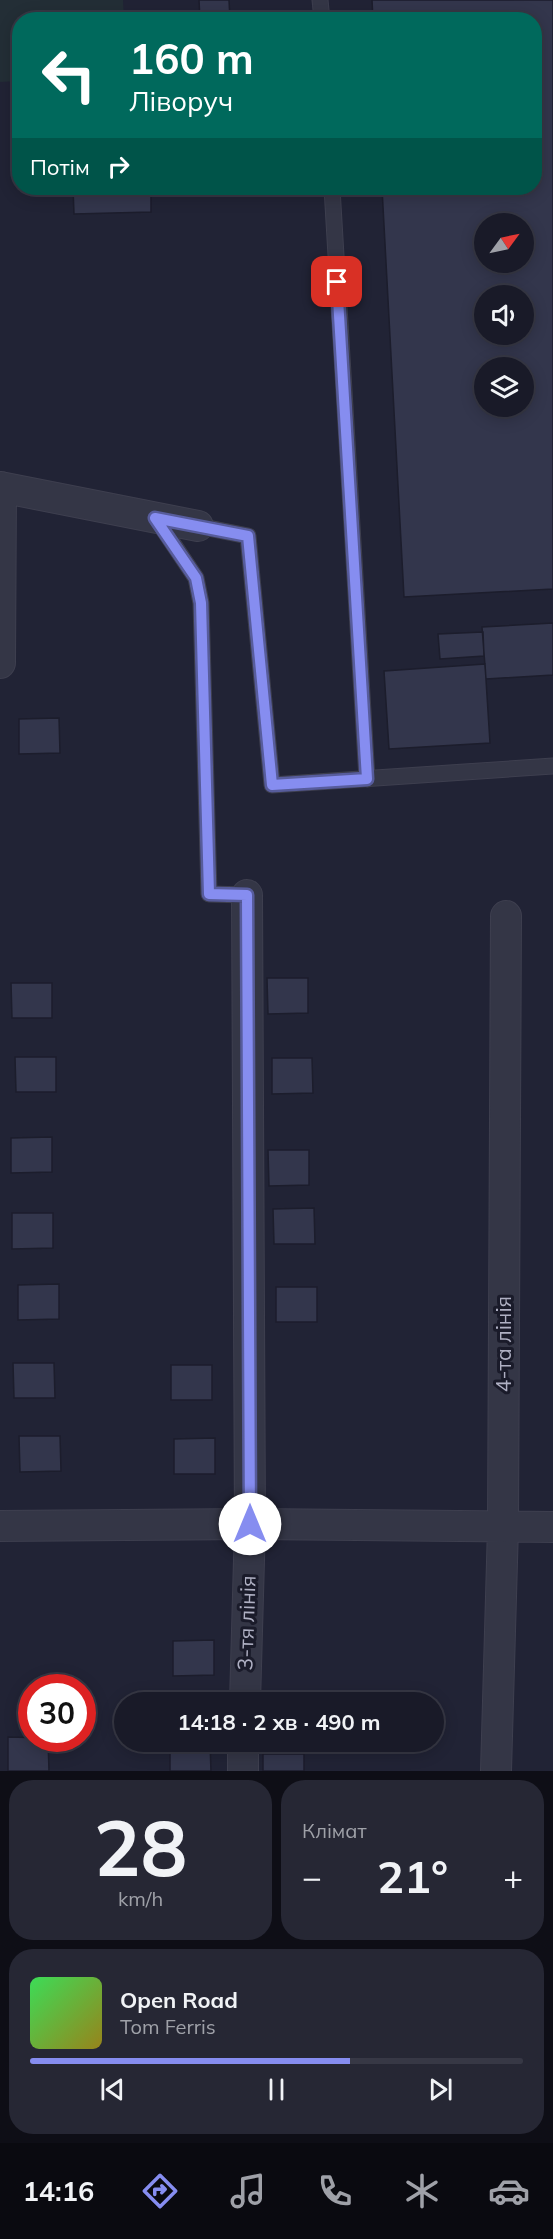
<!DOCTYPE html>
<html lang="uk">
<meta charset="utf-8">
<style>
:root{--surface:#191a28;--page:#262734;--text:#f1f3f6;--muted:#9fa1a8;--line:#373845;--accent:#868df0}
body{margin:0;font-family:Mulish,sans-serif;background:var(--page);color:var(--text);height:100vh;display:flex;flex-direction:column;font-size:22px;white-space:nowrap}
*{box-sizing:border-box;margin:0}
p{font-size:20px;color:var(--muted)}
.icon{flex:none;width:33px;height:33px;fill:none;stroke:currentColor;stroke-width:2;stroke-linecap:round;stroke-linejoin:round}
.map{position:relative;height:1771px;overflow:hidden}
.drawer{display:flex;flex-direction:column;gap:9px;padding:9px;background:#0e0e16;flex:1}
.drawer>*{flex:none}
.guide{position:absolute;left:12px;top:12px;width:530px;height:183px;border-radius:24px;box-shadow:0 3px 15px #0003,0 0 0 2px var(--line);background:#00695c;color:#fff;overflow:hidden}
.needle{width:39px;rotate:57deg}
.tools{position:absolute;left:474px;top:213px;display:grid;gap:12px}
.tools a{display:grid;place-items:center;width:60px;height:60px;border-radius:50%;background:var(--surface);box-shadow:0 3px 15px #0003,0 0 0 2px var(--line);font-size:30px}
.speed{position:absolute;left:18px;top:1674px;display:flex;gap:12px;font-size:30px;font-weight:700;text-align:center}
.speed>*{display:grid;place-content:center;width:78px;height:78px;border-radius:50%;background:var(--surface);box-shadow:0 3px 15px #0003,0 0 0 2px var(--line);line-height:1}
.speed .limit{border:9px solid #d22;background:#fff;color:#111}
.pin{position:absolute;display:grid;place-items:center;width:51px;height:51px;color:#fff;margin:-26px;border-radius:12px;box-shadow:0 3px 9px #0006}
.me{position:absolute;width:66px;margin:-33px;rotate:0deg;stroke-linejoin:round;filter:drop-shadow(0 0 4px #0008)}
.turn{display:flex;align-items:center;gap:21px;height:126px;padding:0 18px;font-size:27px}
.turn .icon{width:78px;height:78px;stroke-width:2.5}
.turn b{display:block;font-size:42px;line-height:51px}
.then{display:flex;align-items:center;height:57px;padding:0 18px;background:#0003;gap:12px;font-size:22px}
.big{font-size:45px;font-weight:700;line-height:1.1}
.drawer .card{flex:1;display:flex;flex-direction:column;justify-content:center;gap:9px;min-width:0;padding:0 21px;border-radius:24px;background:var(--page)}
.drawer .dial{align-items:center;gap:0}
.dial b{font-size:78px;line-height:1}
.song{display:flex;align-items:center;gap:18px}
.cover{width:72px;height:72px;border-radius:9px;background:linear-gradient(135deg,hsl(130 70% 55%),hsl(50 70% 35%))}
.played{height:6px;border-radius:3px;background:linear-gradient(90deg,var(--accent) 65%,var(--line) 65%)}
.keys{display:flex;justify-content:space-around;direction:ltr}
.heat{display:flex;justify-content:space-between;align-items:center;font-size:33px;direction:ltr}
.drawer .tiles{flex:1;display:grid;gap:9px;grid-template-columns:1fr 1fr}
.card:last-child{grid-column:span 2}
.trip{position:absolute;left:114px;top:1692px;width:330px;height:60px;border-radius:30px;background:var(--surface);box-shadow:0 3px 15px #0003,0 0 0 2px var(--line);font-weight:700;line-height:60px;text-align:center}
.tab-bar{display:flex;height:96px;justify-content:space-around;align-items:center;background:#0a0a10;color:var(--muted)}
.tab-bar .icon{width:42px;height:42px}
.tab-bar .current{color:var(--accent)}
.tab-bar b{font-size:27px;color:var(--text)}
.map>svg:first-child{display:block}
</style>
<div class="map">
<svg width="553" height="1771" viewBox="0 0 553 1771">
<rect width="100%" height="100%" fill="#212335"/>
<!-- green -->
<path fill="#232e36" d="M0 0H123L124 19 20 20 19 81 0 82Z"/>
<!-- building -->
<path fill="#33364c" stroke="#1c1d2c" stroke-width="1.5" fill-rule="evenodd" d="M199 0H229L230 20H200Z
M372 0H553V589L404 597 382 188H534V20H373ZM484 224H524V262H484ZM484 296H524V334H484ZM484 368H524V406H484Z
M73 188H151V212L74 214Z
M553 623V675L486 679 482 627Z
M483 632 484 656 440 659 438 634Z
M485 664 490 743 389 749 384 671Z
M59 718 60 753 19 754V719Z
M267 978H308V1013L268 1014Z
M11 983H52V1018H12Z
M15 1057H56V1092H16Z
M272 1058H312L313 1093 272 1094Z
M52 1137V1172L11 1173V1138Z
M268 1150H309V1185L269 1186Z
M314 1208 315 1244H274L273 1209Z
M12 1213H53V1248L12 1249Z
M59 1284V1319L18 1320V1285Z
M276 1287H317V1322H276Z
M13 1363H54L55 1398H14Z
M171 1365H212V1400H171Z
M19 1436H60L61 1471 20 1472Z
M215 1438V1474H174V1439Z
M214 1640V1675L173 1676V1641Z
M8 1737 48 1738 49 1771H8Z
M170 1743H210L211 1771H170Z
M263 1754H304V1771H263Z"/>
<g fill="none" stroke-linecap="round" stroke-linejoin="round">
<!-- lane casing -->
<g stroke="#3e3f4f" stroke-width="17">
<path id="lane" d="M320 0 322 20
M332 188 367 779
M157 520 196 578 201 603 209 894 247 895
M198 526 248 536 272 785 553 766"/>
</g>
<!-- street casing -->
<g stroke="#3e3f4f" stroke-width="32">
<path id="street" d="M0 487 198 526
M0 663 1 487
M0 1526 250 1524 553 1527
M245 1702 250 1524 247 895
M243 1771V1742
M496 1771 503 1527 506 916"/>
</g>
<!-- lane -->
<use href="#lane" stroke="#343646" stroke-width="15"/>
<!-- street -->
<use href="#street" stroke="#343646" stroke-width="30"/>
</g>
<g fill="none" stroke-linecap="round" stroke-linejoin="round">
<!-- route casing -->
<g stroke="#575c9c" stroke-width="15">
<path id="route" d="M250 1524 247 895 209 894 201 603 196 578 155 518 248 536 272 785 367 779 337 282"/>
</g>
<!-- route -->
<use href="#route" stroke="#868df0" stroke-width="10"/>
</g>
<g text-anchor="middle" stroke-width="6" stroke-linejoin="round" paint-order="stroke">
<!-- street labels -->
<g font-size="21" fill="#afb0c3" stroke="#1a1b2a">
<text transform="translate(504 1344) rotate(-90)" y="7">4-та лінія</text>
<text transform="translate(247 1623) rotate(-88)" y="7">3-тя лінія</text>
</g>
</g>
</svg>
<div class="tools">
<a><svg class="needle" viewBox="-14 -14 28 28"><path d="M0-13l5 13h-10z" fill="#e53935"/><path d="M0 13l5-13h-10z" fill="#9fa1a8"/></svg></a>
<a><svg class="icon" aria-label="sound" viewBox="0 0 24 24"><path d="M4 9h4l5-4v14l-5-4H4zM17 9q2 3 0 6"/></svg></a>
<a><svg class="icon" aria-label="layers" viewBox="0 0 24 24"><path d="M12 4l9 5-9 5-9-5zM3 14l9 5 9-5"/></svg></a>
</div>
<div class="speed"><div class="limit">30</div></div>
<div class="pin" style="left:337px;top:282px;background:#d93025"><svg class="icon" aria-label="arrive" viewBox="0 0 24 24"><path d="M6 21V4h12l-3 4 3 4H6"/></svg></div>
<svg class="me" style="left:250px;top:1524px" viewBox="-20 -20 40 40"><circle r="19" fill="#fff"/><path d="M0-13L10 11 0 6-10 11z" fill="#868df0"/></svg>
<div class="trip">14:18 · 2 хв · 490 m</div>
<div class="guide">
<div class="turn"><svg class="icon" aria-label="left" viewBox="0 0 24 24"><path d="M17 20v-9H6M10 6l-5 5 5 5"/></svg><div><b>160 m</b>Ліворуч</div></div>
<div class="then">Потім<svg class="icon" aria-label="right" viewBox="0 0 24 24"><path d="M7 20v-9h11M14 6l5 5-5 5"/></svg></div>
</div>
</div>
<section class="drawer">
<div class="tiles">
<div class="card dial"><b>28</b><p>km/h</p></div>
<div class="card"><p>Клімат</p>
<div class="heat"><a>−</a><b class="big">21°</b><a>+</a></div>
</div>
<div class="card">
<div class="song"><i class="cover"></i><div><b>Open Road</b><p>Tom Ferris</p></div></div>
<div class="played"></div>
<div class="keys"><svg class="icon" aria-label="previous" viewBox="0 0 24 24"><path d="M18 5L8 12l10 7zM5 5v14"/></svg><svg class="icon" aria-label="pause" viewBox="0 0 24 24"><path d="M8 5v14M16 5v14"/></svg><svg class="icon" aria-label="next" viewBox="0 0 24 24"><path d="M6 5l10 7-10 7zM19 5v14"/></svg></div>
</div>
</div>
</section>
<nav class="tab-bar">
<b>14:16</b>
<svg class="icon current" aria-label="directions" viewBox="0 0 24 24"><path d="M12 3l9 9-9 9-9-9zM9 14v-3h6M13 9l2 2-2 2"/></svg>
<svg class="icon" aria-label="music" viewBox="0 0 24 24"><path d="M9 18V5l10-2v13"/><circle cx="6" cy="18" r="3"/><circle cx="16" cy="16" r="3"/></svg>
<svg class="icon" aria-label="phone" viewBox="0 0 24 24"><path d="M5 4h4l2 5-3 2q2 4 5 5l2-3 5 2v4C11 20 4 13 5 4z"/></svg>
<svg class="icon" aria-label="climate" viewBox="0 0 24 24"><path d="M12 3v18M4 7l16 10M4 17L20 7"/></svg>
<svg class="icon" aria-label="car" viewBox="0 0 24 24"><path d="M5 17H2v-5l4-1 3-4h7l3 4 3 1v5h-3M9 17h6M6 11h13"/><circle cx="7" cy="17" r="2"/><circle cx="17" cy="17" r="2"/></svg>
</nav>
